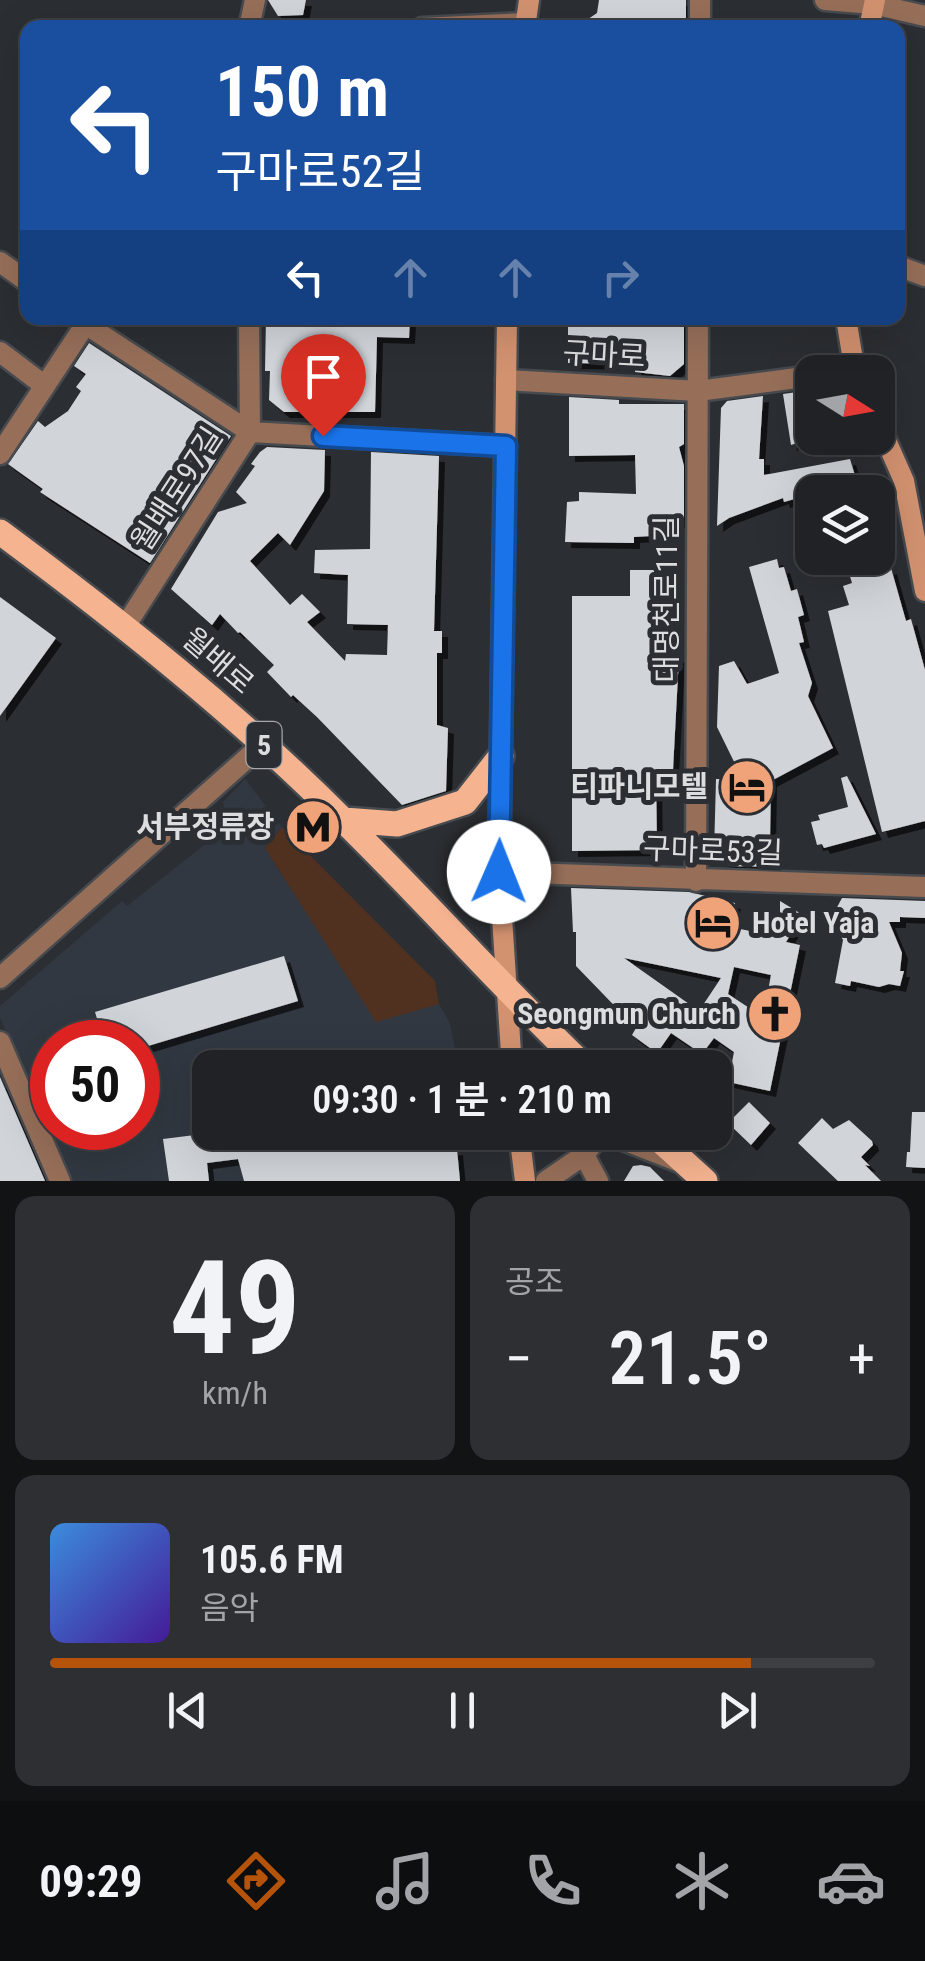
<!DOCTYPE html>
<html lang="ko">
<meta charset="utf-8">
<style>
:root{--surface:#202226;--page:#2d2f32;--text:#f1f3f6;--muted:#a2a4a7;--line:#3d3f43;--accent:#b45309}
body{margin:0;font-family:"Roboto Condensed","Noto Sans KR",sans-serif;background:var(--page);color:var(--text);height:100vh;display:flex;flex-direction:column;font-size:38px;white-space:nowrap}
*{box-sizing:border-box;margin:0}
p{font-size:32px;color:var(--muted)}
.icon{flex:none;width:55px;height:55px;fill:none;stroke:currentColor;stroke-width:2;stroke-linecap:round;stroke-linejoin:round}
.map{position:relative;height:1181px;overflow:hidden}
.details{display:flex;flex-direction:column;gap:15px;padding:15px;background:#121315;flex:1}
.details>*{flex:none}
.banner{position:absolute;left:20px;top:20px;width:885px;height:305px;border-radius:20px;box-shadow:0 10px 40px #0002,0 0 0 2px var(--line);background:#1a4fa0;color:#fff;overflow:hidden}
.needle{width:65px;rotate:101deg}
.tools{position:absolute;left:795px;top:355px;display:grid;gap:20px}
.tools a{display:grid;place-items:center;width:100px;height:100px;border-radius:20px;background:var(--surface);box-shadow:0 10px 40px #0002,0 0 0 2px var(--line);font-size:50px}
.speed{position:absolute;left:30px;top:1020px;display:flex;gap:20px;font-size:50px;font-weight:700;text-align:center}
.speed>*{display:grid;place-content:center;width:130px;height:130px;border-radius:50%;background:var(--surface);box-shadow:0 10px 40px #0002,0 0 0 2px var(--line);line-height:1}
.speed .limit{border:15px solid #d22;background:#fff;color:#111}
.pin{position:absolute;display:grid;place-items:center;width:85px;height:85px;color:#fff;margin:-102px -42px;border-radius:50% 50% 50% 0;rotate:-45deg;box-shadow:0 0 10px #0007}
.pin .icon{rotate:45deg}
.me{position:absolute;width:110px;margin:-55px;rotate:1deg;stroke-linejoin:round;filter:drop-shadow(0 0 8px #0008)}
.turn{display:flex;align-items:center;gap:35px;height:210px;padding:0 30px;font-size:45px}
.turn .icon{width:130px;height:130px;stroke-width:2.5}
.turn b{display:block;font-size:70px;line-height:85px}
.lanes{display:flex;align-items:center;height:95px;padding:0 30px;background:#0003;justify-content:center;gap:50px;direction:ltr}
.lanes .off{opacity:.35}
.big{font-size:75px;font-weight:600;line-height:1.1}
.details .tile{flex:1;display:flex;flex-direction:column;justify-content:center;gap:15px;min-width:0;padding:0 35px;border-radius:20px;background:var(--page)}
.details .dial{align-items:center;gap:0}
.dial b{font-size:130px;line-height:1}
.song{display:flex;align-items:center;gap:30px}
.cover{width:120px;height:120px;border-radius:15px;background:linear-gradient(135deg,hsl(210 70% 55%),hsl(260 70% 35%))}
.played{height:10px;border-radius:5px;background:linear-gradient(90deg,var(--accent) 85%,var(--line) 85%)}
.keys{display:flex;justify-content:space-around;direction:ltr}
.heat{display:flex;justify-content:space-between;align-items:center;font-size:55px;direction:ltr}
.details .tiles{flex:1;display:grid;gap:15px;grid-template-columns:1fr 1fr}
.tile:last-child{grid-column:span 2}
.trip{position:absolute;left:192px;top:1050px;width:540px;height:100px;border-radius:20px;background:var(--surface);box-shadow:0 10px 40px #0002,0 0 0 2px var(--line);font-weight:600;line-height:100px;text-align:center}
.dock{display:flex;height:160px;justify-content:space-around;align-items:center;background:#0d0e0f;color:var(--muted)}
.dock .icon{width:70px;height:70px}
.dock .on{color:var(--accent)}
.dock b{font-size:45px;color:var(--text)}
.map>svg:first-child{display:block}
</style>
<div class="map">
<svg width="925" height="1181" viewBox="0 0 925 1181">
<defs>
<filter id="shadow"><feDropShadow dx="6" dy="6" stdDeviation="0" flood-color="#0009"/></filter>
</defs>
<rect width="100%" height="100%" fill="#2b2e32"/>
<!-- built -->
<path fill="#313841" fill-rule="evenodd" d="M245 779 282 827 265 848 376 1021 439 1004 450 1023 459 1067 210 1068V1132L283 1133 288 1181H71L0 1018V1006L122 901 127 906 228 826 223 802ZM52 1042H138V1128H52Z"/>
<!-- green -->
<path fill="#503120" d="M282 827 435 981 439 1004 376 1022 265 848Z"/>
<!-- building -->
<path fill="#d1d5da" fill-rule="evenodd" filter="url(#shadow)" d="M268 0H306L303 15 278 16Z
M599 0H686V28H575L597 13Z
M266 318H410L409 338 377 337 375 412H284L269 400 270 371H265Z
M568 318H684V364L670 376 635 372V364L568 363Z
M89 343 231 436 150 563 40 492 43 489 8 464 38 421 45 427 68 411 81 391 76 387 86 374 74 366Z
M812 390V438L791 445 783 394Z
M763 396 759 459H764V475L850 459 859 489 817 492 812 478V494L784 502 783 498 729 518 717 526 721 408 727 401Z
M569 397 619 400V404H684V444L679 447 684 466V519L651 536 634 537V543L565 542 567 502 579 501V492L636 494 635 455 569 456Z
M267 447 325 450 324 491 290 545 278 533 250 561 290 605 302 594 320 612 307 622 345 661 346 654 387 655 388 625 347 624 348 575 314 573 315 550 370 549 371 452 439 456 434 631H442V653H437V725L448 728 446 791 402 805 317 717 293 695 291 697 267 672 274 665 240 632 238 633 220 614 212 625 171 589 218 512 247 503 236 492 255 466 251 464 260 452Z
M777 559 779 568 784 567 791 591 797 589 804 615 798 617 804 642 799 643 812 683 808 696 833 748 771 781 770 840H775V867L729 866 714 853 716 779 743 780 717 727 719 666 734 661 747 684 779 673 749 567Z
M865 565 867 575 891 568 906 621 911 619 925 670V821L882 832 828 611 849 605 843 586 852 583 848 570Z
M630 570H662V591L654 590V656H679L673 770H656L657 850 572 851V596H630Z
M0 597 56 638 0 716Z
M847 776 876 834 824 848 822 844 817 845 811 822 820 820 818 815 848 807 841 778Z
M571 888 689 892 735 903 730 927 780 937V901L803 915 786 942 800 945 770 1091 728 1082 734 1052 714 1038 702 1054 671 1033 657 1053 632 1035 636 1028 576 966V932H573ZM624 958 721 978 699 1011ZM734 967 771 975 763 1017 728 994Z
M842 898 925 901V918L900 917V922H889L902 953 900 971H904L900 986 889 984 879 987 851 981 850 986 835 983 843 940 835 925V911Z
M284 956 298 1001 138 1049V1042H104L95 1012Z
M0 1077 45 1181H0Z
M749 1102 770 1123 751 1145 728 1123Z
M912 1112H925V1168L906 1167 907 1152H910Z
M822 1118 833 1129 849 1120 872 1141 873 1145 861 1157 870 1166 865 1165 881 1181H838L798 1143Z
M233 1132H268L269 1147 306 1145 305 1135 332 1132H430L431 1151 457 1149 460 1181H244L238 1159 207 1163 209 1181H169L163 1139 203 1134 204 1141 234 1137Z
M641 1165 650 1167 664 1181H624L633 1166Z"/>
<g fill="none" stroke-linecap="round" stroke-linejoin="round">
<!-- street casing -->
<g stroke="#474a4e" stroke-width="25">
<path id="street" d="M825 0 873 4 925 16
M249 28 255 0
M422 28 526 23
M700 28V0
M0 262 28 282
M898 266 925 276
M76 318 250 432 506 446
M0 352 45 386
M506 380 698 391 812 376
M0 454 85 325
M126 625 250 432 249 318
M499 872 925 887
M696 881 698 318
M0 978 263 744
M0 1042 60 1181
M584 1155 598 1181
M546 1181 584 1155 597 1138 613 1136 677 1161"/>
</g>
<!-- secondary casing -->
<g stroke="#474a4e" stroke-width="25">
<path id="secondary" d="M525 28 529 0
M869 28 875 0
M507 318 499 872 512 1068
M846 318 855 372
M878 422 904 481 925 591
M519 1132 525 1181"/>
</g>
<!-- primary casing -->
<g stroke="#474a4e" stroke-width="30">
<path id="primary" d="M0 532C120 621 236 713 342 819 425 900 502 988 586 1068
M344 820 397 824 465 802 501 756
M651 1132 705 1181"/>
</g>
<!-- street -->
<use href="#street" stroke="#976f59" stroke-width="20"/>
<!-- secondary -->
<use href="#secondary" stroke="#d29270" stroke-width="20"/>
<!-- primary -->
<use href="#primary" stroke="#f5b390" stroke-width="25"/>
</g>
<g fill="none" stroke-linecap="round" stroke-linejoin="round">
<!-- route casing -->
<g stroke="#114b97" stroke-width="25">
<path id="route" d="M323 436 506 446 499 872"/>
</g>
<!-- route -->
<use href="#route" stroke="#1a73e8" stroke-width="18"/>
</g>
<!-- icons -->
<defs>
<g id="hotel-disc" transform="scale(2.875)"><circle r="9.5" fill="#f0a278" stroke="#2b2e32"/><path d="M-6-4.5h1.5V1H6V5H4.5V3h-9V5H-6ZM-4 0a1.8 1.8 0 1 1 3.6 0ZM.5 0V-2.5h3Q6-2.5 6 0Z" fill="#111"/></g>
<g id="metro-disc" transform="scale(2.875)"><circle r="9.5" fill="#f0a278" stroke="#2b2e32"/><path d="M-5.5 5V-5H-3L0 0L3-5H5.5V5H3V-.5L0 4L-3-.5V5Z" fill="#111"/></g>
<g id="church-disc" transform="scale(2.875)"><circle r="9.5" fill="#f0a278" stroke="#2b2e32"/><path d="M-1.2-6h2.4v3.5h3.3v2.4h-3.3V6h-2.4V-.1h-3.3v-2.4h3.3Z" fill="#111"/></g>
</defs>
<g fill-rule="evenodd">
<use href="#hotel-disc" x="747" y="787"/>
<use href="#metro-disc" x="313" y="827"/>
<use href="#hotel-disc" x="713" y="923"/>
<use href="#church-disc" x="775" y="1014"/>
</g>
<g text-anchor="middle" stroke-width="10" stroke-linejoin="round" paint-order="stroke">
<!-- shield labels -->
<rect fill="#2b2e32" stroke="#a6a8ab" stroke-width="2.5" x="246.5" y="722" width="35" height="46" rx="8"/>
<g font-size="28" font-weight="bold" fill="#dbdddf">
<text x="264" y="755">5</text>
</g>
<!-- street labels -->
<g font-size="30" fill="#dbdddf" stroke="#2b2e32">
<text transform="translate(604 355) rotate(3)" y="10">구마로</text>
<text transform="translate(177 489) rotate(-57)" y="10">월배로97길</text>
<text transform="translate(667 599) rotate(-90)" y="10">대명천로11길</text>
<text transform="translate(218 661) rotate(41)" y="10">월배로</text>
<text transform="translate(713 851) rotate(2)" y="10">구마로53길</text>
</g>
<!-- poi labels -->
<g font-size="30" font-weight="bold" fill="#dbdddf" stroke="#2b2e32" text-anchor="end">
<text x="708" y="797">티파니모텔</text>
<text x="274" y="837">서부정류장</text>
<text x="752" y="933" text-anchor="start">Hotel Yaja</text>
<text x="736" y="1024">Seongmun Church</text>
</g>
</g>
</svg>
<div class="tools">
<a><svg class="needle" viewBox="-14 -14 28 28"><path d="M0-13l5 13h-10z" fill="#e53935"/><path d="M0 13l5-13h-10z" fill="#a2a4a7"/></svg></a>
<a><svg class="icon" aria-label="layers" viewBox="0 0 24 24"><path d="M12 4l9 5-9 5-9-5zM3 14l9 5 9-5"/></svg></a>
</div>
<div class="speed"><div class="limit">50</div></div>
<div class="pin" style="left:323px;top:436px;background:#d93025"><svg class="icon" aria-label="arrive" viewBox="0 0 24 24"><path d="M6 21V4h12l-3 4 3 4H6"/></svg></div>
<svg class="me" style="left:499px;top:872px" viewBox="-20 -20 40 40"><circle r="19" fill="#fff"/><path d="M0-13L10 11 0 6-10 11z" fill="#1a73e8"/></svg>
<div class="trip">09:30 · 1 분 · 210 m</div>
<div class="banner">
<div class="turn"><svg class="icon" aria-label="left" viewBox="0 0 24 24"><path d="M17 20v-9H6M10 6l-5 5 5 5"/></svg><div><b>150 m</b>구마로52길</div></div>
<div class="lanes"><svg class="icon" aria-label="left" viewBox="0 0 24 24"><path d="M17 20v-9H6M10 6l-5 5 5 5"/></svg><svg class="icon off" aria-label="ahead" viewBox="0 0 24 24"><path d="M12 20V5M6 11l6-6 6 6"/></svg><svg class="icon off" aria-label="ahead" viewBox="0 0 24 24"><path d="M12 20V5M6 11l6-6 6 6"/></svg><svg class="icon off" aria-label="right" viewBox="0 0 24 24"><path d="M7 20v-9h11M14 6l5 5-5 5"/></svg></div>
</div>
</div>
<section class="details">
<div class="tiles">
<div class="tile dial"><b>49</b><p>km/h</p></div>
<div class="tile"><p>공조</p>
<div class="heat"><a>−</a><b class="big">21.5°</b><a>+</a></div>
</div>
<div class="tile">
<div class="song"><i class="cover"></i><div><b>105.6 FM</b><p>음악</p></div></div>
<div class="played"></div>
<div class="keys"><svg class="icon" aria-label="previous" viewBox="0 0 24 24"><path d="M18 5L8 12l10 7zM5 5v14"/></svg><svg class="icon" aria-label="pause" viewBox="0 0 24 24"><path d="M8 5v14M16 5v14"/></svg><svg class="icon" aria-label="next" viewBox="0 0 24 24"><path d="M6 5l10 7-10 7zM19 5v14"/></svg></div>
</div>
</div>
</section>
<nav class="dock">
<b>09:29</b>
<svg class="icon on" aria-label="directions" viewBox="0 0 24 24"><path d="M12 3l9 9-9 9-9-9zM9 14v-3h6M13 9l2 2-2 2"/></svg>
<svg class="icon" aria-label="music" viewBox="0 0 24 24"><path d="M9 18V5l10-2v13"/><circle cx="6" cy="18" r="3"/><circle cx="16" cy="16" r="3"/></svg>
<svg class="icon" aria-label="phone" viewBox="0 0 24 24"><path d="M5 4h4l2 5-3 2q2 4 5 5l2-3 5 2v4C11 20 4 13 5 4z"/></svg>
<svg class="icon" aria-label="climate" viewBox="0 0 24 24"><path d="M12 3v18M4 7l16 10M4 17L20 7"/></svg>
<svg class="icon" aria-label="car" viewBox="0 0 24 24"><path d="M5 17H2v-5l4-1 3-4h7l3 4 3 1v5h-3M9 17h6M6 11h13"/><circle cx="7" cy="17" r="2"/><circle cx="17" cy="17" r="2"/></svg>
</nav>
